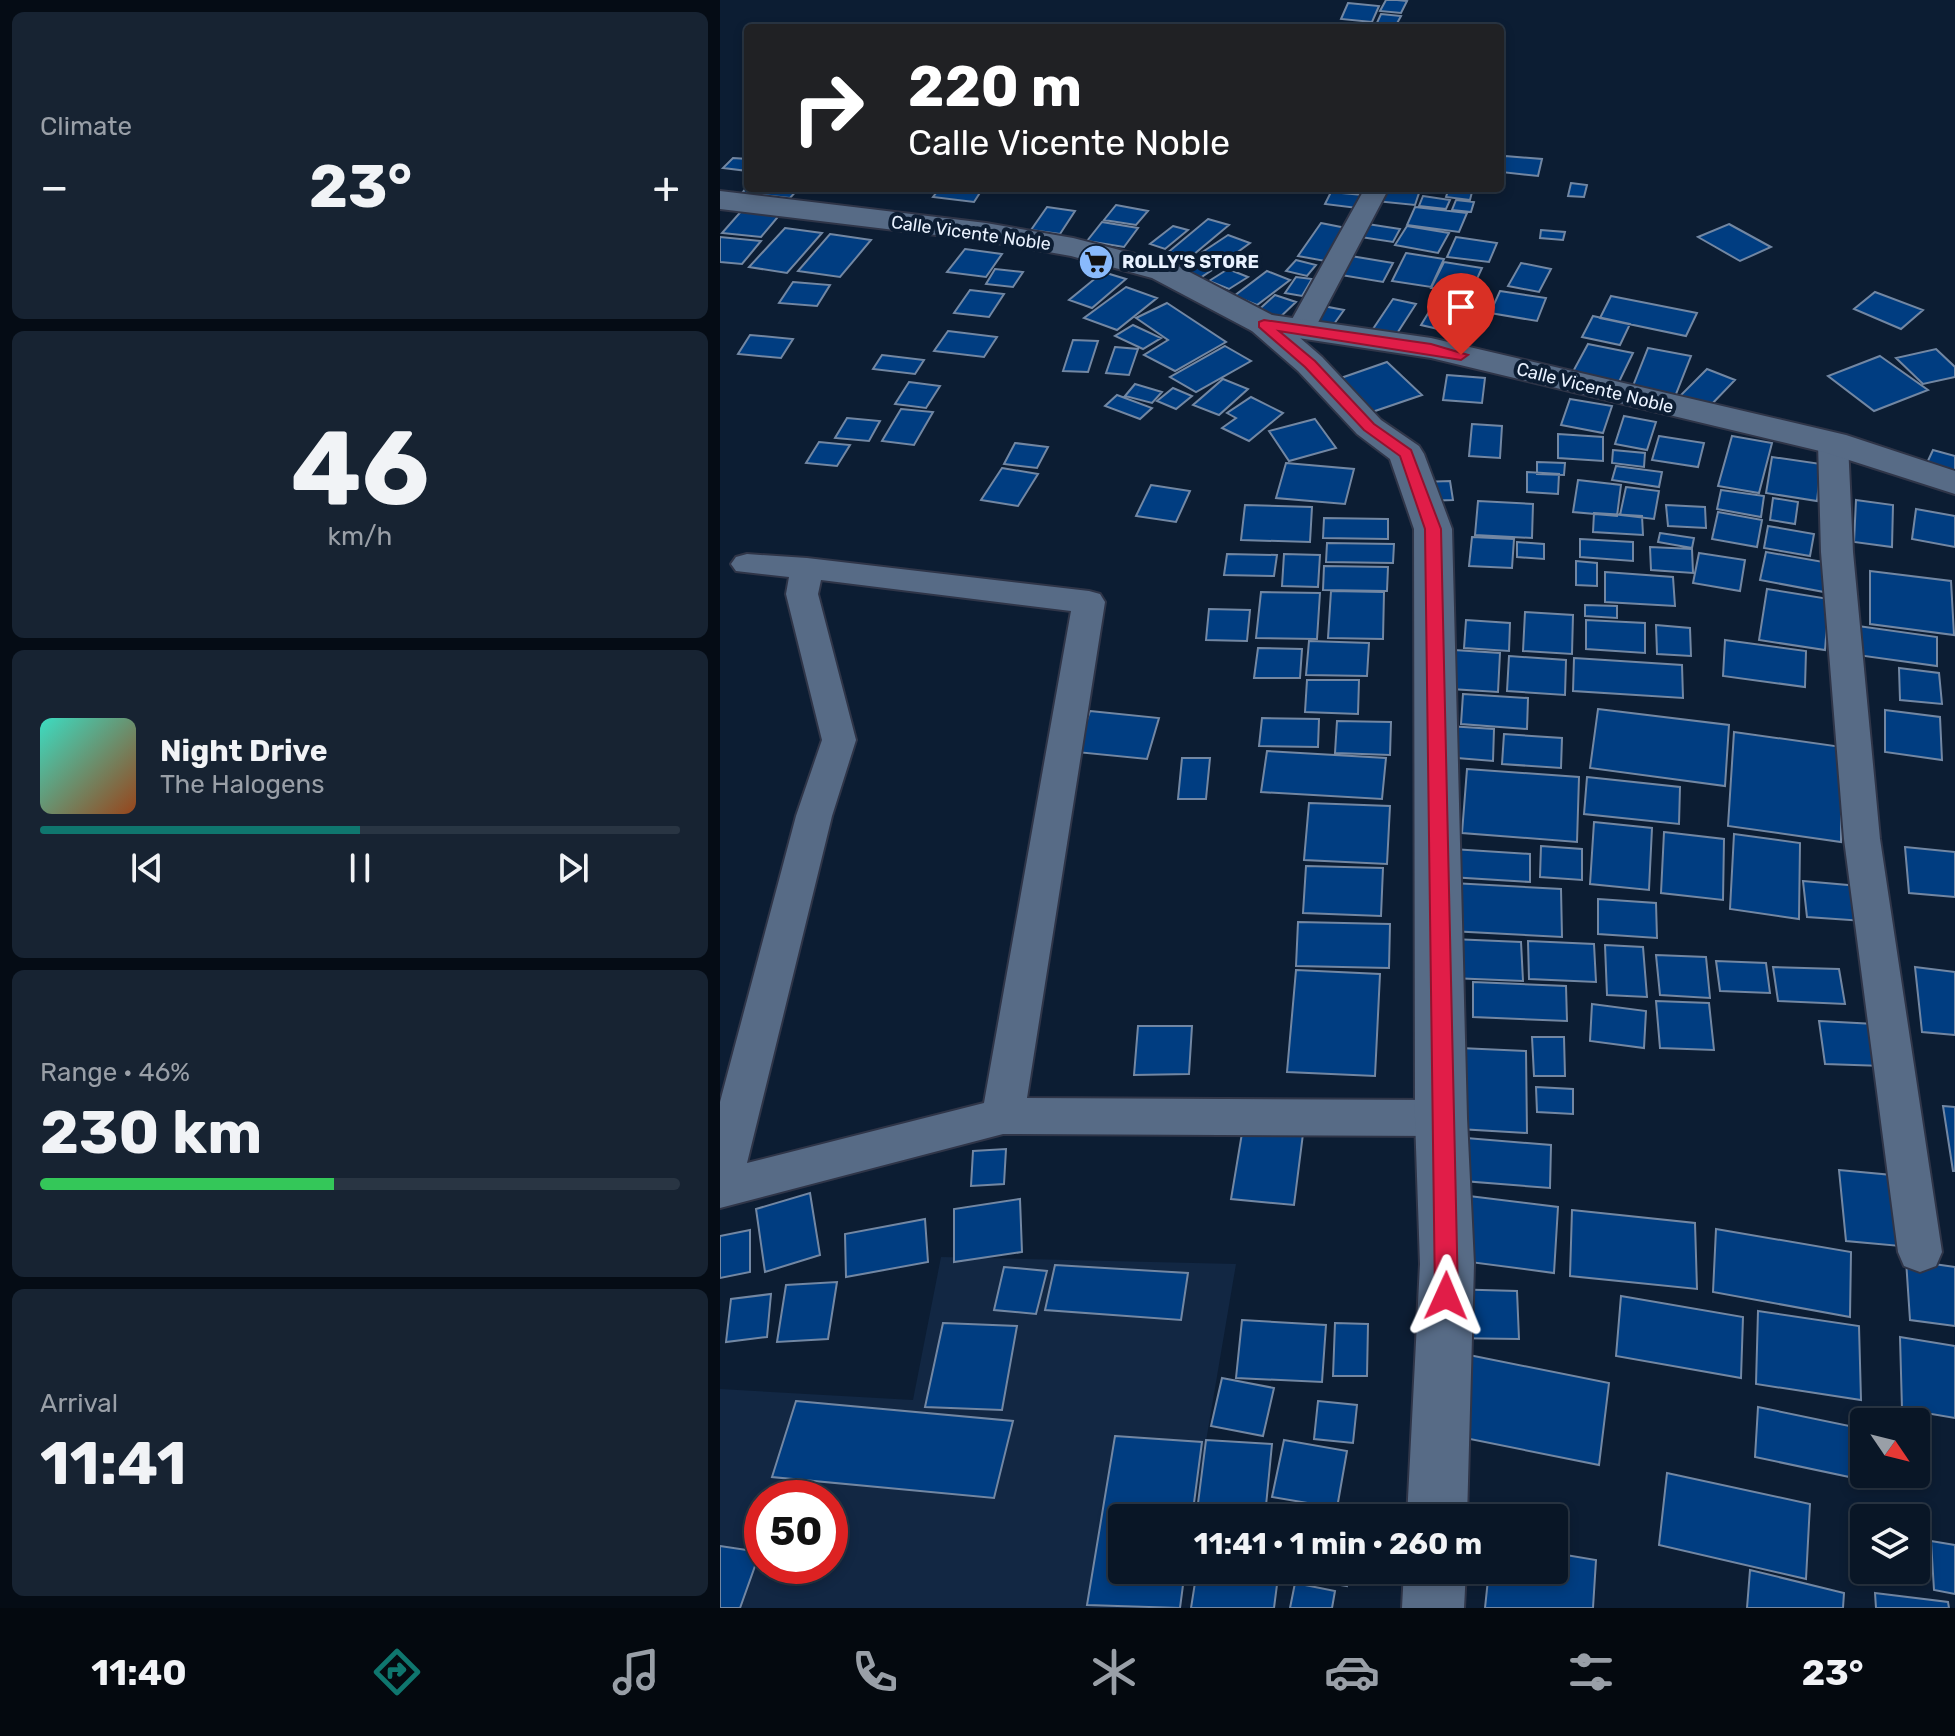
<!DOCTYPE html>
<meta charset="utf-8">
<style>
:root{--surface:#091626;--page:#172332;--text:#f1f3f6;--muted:#999fa7;--line:#293543;--accent:#0f766e}
body{margin:0;font-family:Rubik,sans-serif;background:var(--page);color:var(--text);height:100vh;display:flex;flex-direction:column;font-size:30px;white-space:nowrap}
*{box-sizing:border-box;margin:0}
p{font-size:26px;color:var(--muted)}
.icon{flex:none;width:44px;height:44px;fill:none;stroke:currentColor;stroke-width:2;stroke-linecap:round;stroke-linejoin:round}
.map{position:relative;flex:1;overflow:hidden}
.drawer{display:flex;flex-direction:column;gap:12px;padding:12px;background:#050c15;width:720px}
.drawer>*{flex:none}
.hud{position:absolute;left:24px;top:24px;width:760px;height:168px;border-radius:8px;box-shadow:0 4px 12px #0003,0 0 0 2px var(--line);background:#202124;color:#fff;overflow:hidden}
.needle{width:52px;rotate:125deg}
.buttons{position:absolute;left:1130px;top:1408px;display:grid;gap:16px}
.buttons a{display:grid;place-items:center;width:80px;height:80px;border-radius:8px;background:var(--surface);box-shadow:0 4px 12px #0003,0 0 0 2px var(--line);font-size:40px}
.speed{position:absolute;left:24px;top:1480px;display:flex;gap:16px;font-size:40px;font-weight:700;text-align:center}
.speed>*{display:grid;place-content:center;width:104px;height:104px;border-radius:50%;background:var(--surface);box-shadow:0 4px 12px #0003,0 0 0 2px var(--line);line-height:1}
.speed .limit{border:12px solid #d22;background:#fff;color:#111}
.pin{position:absolute;display:grid;place-items:center;width:68px;height:68px;color:#fff;margin:-82px -34px;border-radius:50% 50% 50% 0;rotate:-45deg;box-shadow:0 0 8px #0007}
.pin .icon{rotate:45deg}
.me{position:absolute;width:88px;margin:-44px;rotate:1deg;stroke-linejoin:round;filter:drop-shadow(0 0 6px #0008)}
.turn{display:flex;align-items:center;gap:28px;height:168px;padding:0 32px;font-size:36px}
.turn .icon{width:104px;height:104px;stroke-width:2.5}
.turn b{display:block;font-size:56px;line-height:68px}
.big{font-size:60px;font-weight:700;line-height:1.1}
.drawer .tile{flex:1;display:flex;flex-direction:column;justify-content:center;gap:12px;min-width:0;padding:0 28px;border-radius:12px;background:var(--page)}
.drawer .dial{align-items:center;gap:0}
.dial b{font-size:104px;line-height:1}
.song{display:flex;align-items:center;gap:24px}
.cover{width:96px;height:96px;border-radius:12px;background:linear-gradient(135deg,hsl(170 70% 55%),hsl(20 70% 35%))}
.played{height:8px;border-radius:4px;background:linear-gradient(90deg,var(--accent) 50%,var(--line) 50%)}
.keys{display:flex;justify-content:space-around;direction:ltr}
.heat{display:flex;justify-content:space-between;align-items:center;font-size:44px;direction:ltr}
.charge{height:12px;border-radius:6px;background:linear-gradient(90deg,#34c759 46%,var(--line) 0)}
.trip{position:absolute;left:388px;top:1504px;width:460px;height:80px;border-radius:8px;background:var(--surface);box-shadow:0 4px 12px #0003,0 0 0 2px var(--line);font-weight:700;line-height:80px;text-align:center}
.dock{display:flex;height:128px;justify-content:space-around;align-items:center;background:#04090f;color:var(--muted)}
.dock .icon{width:56px;height:56px}
.dock .selected{color:var(--accent)}
.dock b{font-size:36px;color:var(--text)}
main{display:flex;flex:1;min-height:0}
.map>svg:first-child{display:block}
</style>
<main>
<section class="drawer">
<div class="tile"><p>Climate</p>
<div class="heat"><a>−</a><b class="big">23°</b><a>+</a></div>
</div>
<div class="tile dial"><b>46</b><p>km/h</p></div>
<div class="tile">
<div class="song"><i class="cover"></i><div><b>Night Drive</b><p>The Halogens</p></div></div>
<div class="played"></div>
<div class="keys"><svg class="icon" aria-label="previous" viewBox="0 0 24 24"><path d="M18 5L8 12l10 7zM5 5v14"/></svg><svg class="icon" aria-label="pause" viewBox="0 0 24 24"><path d="M8 5v14M16 5v14"/></svg><svg class="icon" aria-label="next" viewBox="0 0 24 24"><path d="M6 5l10 7-10 7zM19 5v14"/></svg></div>
</div>
<div class="tile"><p>Range · 46%</p><b class="big">230 km</b><div class="charge"></div></div>
<div class="tile"><p>Arrival</p><b class="big">11:41</b></div>
</section>
<div class="map">
<svg width="1235" height="1608" viewBox="0 0 1235 1608">
<rect width="100%" height="100%" fill="#0c1d33"/>
<!-- built -->
<path fill="#122743" fill-rule="evenodd" d="M221 1257 516 1264 473 1518H402V1570H464L458 1608H0V1389L193 1400ZM42 1498H110V1566H42Z"/>
<!-- building -->
<path fill="#003d81" stroke="#7287a3" stroke-width="2" d="M666 0H677L687 1 681 13 660 11Z
M628 3 659 6 652 22 621 19Z
M661 14 681 16 675 27 656 25Z
M785 156 822 159 818 176 781 172Z
M13 158 28 159V171L3 168Z
M851 183 867 185 864 197 848 196Z
M28 186V188H79L70 198 22 193Z
M220 188H263L254 202 213 197Z
M729 188H753L750 200 726 197Z
M660 189 699 193 695 205 655 201Z
M611 192 643 195 637 208 605 204Z
M703 196 730 200 726 209 699 206Z
M736 200 754 202 751 212 732 210Z
M396 205 428 211 416 225 384 220Z
M327 207 355 211 340 234 311 230Z
M695 207 747 213 739 232 687 225Z
M24 208 62 212 41 237 2 233Z
M488 219 509 225 467 260 446 254Z
M382 222 418 228 404 247 367 241Z
M601 223 626 228 605 261 578 256Z
M641 223 680 229 673 242 634 236Z
M1009 224 1051 247 1020 261 978 237Z
M453 226 468 230 445 249 430 244Z
M687 226 729 233 718 253 675 245Z
M65 228 102 233 67 273 29 267Z
M821 230 845 232 843 240 820 238Z
M110 234 151 240 120 277 78 271Z
M508 235 530 243 504 262 481 253Z
M0 237 41 241 22 264 0 262Z
M736 237 777 243 769 262 727 257Z
M245 249 282 254 266 277 227 272Z
M686 253 724 259 711 287 672 281Z
M480 255 501 264 480 278 459 269Z
M625 255 673 263 663 282 615 274Z
M576 260 596 265 587 276 566 271Z
M724 262 762 268 750 294 711 288Z
M801 263 831 269 819 292 788 286Z
M275 269 303 272 293 287 266 284Z
M508 269 528 277 509 289 489 281Z
M547 271 570 280 537 305 514 296Z
M383 272 406 279 372 308 349 300Z
M576 277 592 279 582 296 565 293Z
M73 282 110 285 97 306 59 303Z
M406 287 437 298 397 330 364 318Z
M250 290 284 294 269 317 234 313Z
M780 291 826 298 817 321 770 313Z
M1155 292 1203 310 1181 329 1134 309Z
M555 295 576 302 556 321 534 314Z
M734 295 767 301 761 312 728 306Z
M891 296 977 313 966 336 880 318Z
M673 299 696 304 674 338 651 332Z
M447 303 506 342 455 371 424 355 448 340 416 318Z
M598 305 624 310 609 331 583 326Z
M712 307 751 316 740 334 701 325Z
M873 316 910 324 900 345 862 337Z
M413 325 441 338 423 349 395 336Z
M228 331 277 337 264 357 214 351Z
M30 335 73 339 61 358 18 354Z
M353 340 378 341 368 372 343 371Z
M868 344 913 353 895 390 849 379Z
M505 346 531 361 476 392 450 377Z
M395 347 418 349 409 375 386 373Z
M928 348 971 356 954 399 911 391Z
M1216 349 1235 367V377L1203 384 1176 358Z
M162 355 204 360 195 374 153 369Z
M1160 356 1208 390 1154 411 1108 376Z
M667 362 702 395 652 412 618 379Z
M987 369 1015 380 989 407 960 396Z
M727 375 765 378 762 403 723 400Z
M503 379 528 389 499 415 473 405Z
M189 382 220 386 206 408 175 404Z
M415 384 442 392 432 403 405 396Z
M453 388 472 396 456 409 437 401Z
M397 395 432 408 420 419 385 406Z
M531 397 563 413 529 441 502 428 516 418 507 413Z
M850 399 892 406 883 433 841 425Z
M181 409 213 412 194 445 162 441Z
M904 416 936 422 927 450 895 444Z
M127 418 160 421 149 441 115 438Z
M595 419 616 448 569 461 549 431Z
M752 424 782 426 780 458 749 456Z
M838 434 883 437V461L838 458Z
M939 436 984 443 978 467 932 460Z
M1012 436 1052 443 1039 493 998 486Z
M99 442 130 445 117 466 86 463Z
M295 443 328 447 317 468 284 464Z
M893 450 925 453 924 467 892 463Z
M1213 450 1235 456V474L1206 465Z
M1052 457 1101 464 1097 501 1046 493Z
M817 462 845 463 844 475 817 474Z
M566 463 634 469 625 504 556 498Z
M896 466 942 472 939 487 892 480Z
M282 468 318 474 298 506 261 500Z
M807 472 839 474 838 494 807 492Z
M858 480 901 485 897 516 853 512Z
M730 481 733 500 705 501 702 482Z
M431 485 470 491 456 522 416 516Z
M906 487 939 491 934 519 900 515Z
M1001 490 1044 496 1041 517 997 509Z
M1053 498 1078 502 1075 524 1050 520Z
M1136 500 1173 505 1172 547 1134 542Z
M758 501 813 504 812 538 755 535Z
M525 505 592 507 590 542 521 540Z
M946 505 985 507 986 528 948 526Z
M1196 509 1235 516V547L1192 539Z
M998 512 1042 520 1037 547 992 539Z
M874 513 922 516 923 535 873 532Z
M604 518 668 519V539L603 538Z
M1048 526 1094 534 1090 556 1044 548Z
M940 533 974 538 972 548 938 542Z
M752 537 794 539 792 568 749 566Z
M860 539 913 542V561L860 557Z
M797 542 824 544V559L797 557Z
M607 543 674 544 673 563 606 562Z
M930 547 972 549 973 573 931 570Z
M1046 552 1109 563 1104 592 1040 580Z
M979 553 1025 560 1020 591 973 583Z
M507 554 557 555 554 576 504 575Z
M564 554 600 555 598 587 562 586Z
M856 561 877 563V586L856 585Z
M604 566 668 567 667 591 603 590Z
M1150 571 1231 581 1234 635 1150 624Z
M885 572 953 577 955 606 885 602Z
M1047 589 1109 599 1105 650 1039 640Z
M611 591 664 592 663 639 608 638Z
M541 592 600 593 597 639 536 638Z
M865 605 897 606V618L865 616Z
M489 609 530 610 527 641 486 640Z
M805 612 853 615 852 654 803 651Z
M746 620 790 623 789 651 744 648Z
M866 620 925 623V653L866 649Z
M936 625 970 628 971 656 937 654Z
M1138 626 1217 637V666L1137 655Z
M1005 640 1086 651 1085 687 1003 676Z
M589 641 649 643 647 676 586 675Z
M538 648 582 649 580 678H534Z
M734 650 780 653 778 692 731 689Z
M789 656 846 660 845 695 787 691Z
M854 658 962 665 963 698 853 691Z
M1179 668 1219 673 1222 704 1180 700Z
M587 680H639L638 714 585 712Z
M743 694 808 698 807 729 741 724Z
M878 709 1009 725 1005 786 870 768Z
M1165 710 1220 717 1222 760 1165 752Z
M370 711 439 718 427 759 356 752Z
M542 718 599 719 598 747 539 746Z
M617 721 671 722 670 755 615 753Z
M728 726 774 729 773 761 725 757Z
M1014 732 1122 747 1121 842 1008 826Z
M784 734 842 738 841 768 782 764Z
M547 751 666 758 662 799 541 792Z
M462 758H490L486 799H458Z
M747 769 859 777 857 842 742 833Z
M867 777 960 787 959 824 864 814Z
M589 803 670 806 667 864 584 860Z
M874 822 932 828 929 890 870 884Z
M944 832 1004 839 1003 900 941 893Z
M1014 834 1080 843 1079 919 1010 909Z
M821 846 862 849V880L820 877Z
M1185 847 1235 852V897L1189 893Z
M732 849 810 854V882L730 877Z
M586 866 663 868 661 916 583 913Z
M1083 881 1139 886 1144 921 1087 917Z
M732 883 841 889 842 937 730 931Z
M878 899 936 903 937 938 878 934Z
M578 922 670 924 669 968 576 966Z
M732 939 801 942 803 981 731 978Z
M808 941 874 944 876 982 809 979Z
M885 945 923 947 927 997 887 995Z
M936 955 986 957 990 998 940 995Z
M996 961 1046 963 1050 993 1000 991Z
M1053 967 1119 969 1125 1004 1058 1001Z
M1195 967 1235 972V1035L1202 1032Z
M576 970 660 974 655 1076 567 1072Z
M753 982 846 986 847 1021 753 1017Z
M936 1001 989 1003 994 1050 940 1048Z
M872 1004 926 1011 924 1048 870 1041Z
M1099 1021 1155 1024 1163 1066 1105 1064Z
M418 1026H472L469 1074 414 1075Z
M812 1037H844L845 1076H814Z
M740 1048 806 1051 807 1133 739 1129Z
M816 1087 853 1089V1114L817 1112Z
M1223 1106 1235 1107V1171H1233Z
M524 1121 584 1126 574 1205 511 1199Z
M746 1138 831 1145 830 1188 743 1181Z
M286 1149 284 1184 251 1186 253 1151Z
M1119 1170 1172 1175 1180 1246 1126 1241Z
M90 1193 100 1255 45 1272 36 1209Z
M749 1196 838 1207 834 1273 742 1261Z
M300 1199 302 1252 234 1262V1209Z
M852 1210 975 1223 977 1289 850 1276Z
M205 1219 208 1262 126 1277 125 1234Z
M996 1229 1131 1252 1130 1317 993 1292Z
M30 1230V1272L0 1278V1236Z
M1186 1260 1235 1267V1326L1190 1320Z
M335 1265 468 1273 461 1320 325 1310Z
M284 1267 327 1271 316 1314 274 1310Z
M117 1282 108 1339 57 1342 66 1285Z
M727 1289 797 1291 799 1339 728 1338Z
M51 1294 47 1337 6 1342 11 1299Z
M901 1296 1023 1317 1021 1378 896 1356Z
M1038 1311 1139 1326 1141 1400 1036 1384Z
M522 1320 606 1325 602 1382 516 1378Z
M223 1323 297 1326 282 1410 205 1407Z
M615 1323 648 1324 647 1376H613Z
M1180 1337 1235 1346V1418L1182 1409Z
M744 1354 889 1383 879 1465 730 1435Z
M502 1378 554 1388 543 1436 491 1426Z
M76 1401 293 1421 274 1498 52 1477Z
M598 1401 637 1405 633 1443 594 1439Z
M1038 1407 1144 1429V1474H1148V1481L1035 1457Z
M395 1436 482 1442 472 1518H402V1570H465L460 1608 367 1605Z
M486 1440 552 1444 545 1516 477 1511Z
M564 1440 627 1451 617 1508 552 1497Z
M947 1473 1090 1504 1086 1579 939 1545Z
M1211 1541 1235 1545V1594L1214 1590Z
M0 1546 40 1552 20 1608H0Z
M834 1553 876 1560 873 1608H765L769 1570H834Z
M477 1570 558 1577 554 1608H471Z
M573 1570H630L627 1586 572 1577Z
M1030 1570 1124 1593 1123 1608H1027Z
M575 1583 615 1591 612 1608H570Z
M1155 1593 1228 1602 1229 1608H1156Z"/>
<g fill="none" stroke-linecap="round" stroke-linejoin="round">
<!-- minor casing -->
<g stroke="#2f3548" stroke-width="4">
<path id="minor" d="M645 188H669L594 330 590 336H570L566 330Z
M1113 434 1123 437 1128 443 1133 552 1160 839 1222 1252 1216 1266 1200 1272 1184 1266 1178 1252 1124 839 1101 552 1098 443 1103 437Z
M27 554 87 558 369 591 380 594 385 602 307 1098 721 1100 736 1105 742 1118 736 1131 721 1136 283 1134 0 1208V1102L76 816 102 740 66 594 69 577 16 571 11 564 16 557ZM101 580 351 611 264 1103 27 1163 112 816 136 740 98 594Z"/>
</g>
<!-- tertiary casing -->
<g stroke="#2f3548" stroke-width="4">
<path id="tertiary" d="M544 314 711 338 1126 435 1235 471V494L1104 452 711 358 532 331 528 324 532 317Z"/>
</g>
<!-- secondary casing -->
<g stroke="#2f3548" stroke-width="4">
<path id="secondary" d="M0 191 266 223 353 238 454 264 556 317 602 357 661 420 699 446 704 454 732 529 747 1118 754 1264 747 1518H687L700 1264 695 1118 694 529 670 459 637 434 578 371 532 331 432 278 351 256 266 241 0 209Z
M684 1570H746L744 1608H682Z"/>
</g>
<!-- minor -->
<use href="#minor" fill="#576b86" fill-rule="evenodd"/>
<!-- tertiary -->
<use href="#tertiary" fill="#576b86" fill-rule="evenodd"/>
<!-- secondary -->
<use href="#secondary" fill="#576b86" fill-rule="evenodd"/>
</g>
<!-- route -->
<path fill="#e11d48" stroke="#92132f" stroke-width="2" d="M544 320 711 344 748 355 741 360 559 331 595 361 654 424 691 450 721 529 738 1296 734 1304 726 1307 718 1304 715 1296 705 529 680 456 644 430 585 367 539 327V322Z"/>
<!-- icons -->
<defs>
<g id="supermarket-disc" transform="scale(1.8)"><circle r="9.5" fill="#89bafc" stroke="#0c1d33"/><path d="M-6-5.5h2.5l.6 2H6L4.5 2H-2.5L-4.4-4H-6ZM-1.5 3.2a1.3 1.3 0 1 0 .1 0ZM3 3.2a1.3 1.3 0 1 0 .1 0Z" fill="#111"/></g>
</defs>
<g fill-rule="evenodd">
<use href="#supermarket-disc" x="376" y="262"/>
</g>
<g text-anchor="middle" stroke-width="8" stroke-linejoin="round" paint-order="stroke">
<!-- far-street labels -->
<g font-size="18" fill="#e9f2ff" stroke="#0c1d33">
<text transform="translate(251 233) rotate(8)" y="6">Calle Vicente Noble</text>
<text transform="translate(875 388) rotate(14)" y="6">Calle Vicente Noble</text>
</g>
<!-- far-poi labels -->
<g font-size="18" font-weight="bold" fill="#e9f2ff" stroke="#0c1d33" text-anchor="start">
<text x="402" y="268">ROLLY'S STORE</text>
</g>
</g>
</svg>
<div class="buttons">
<a><svg class="needle" viewBox="-14 -14 28 28"><path d="M0-13l5 13h-10z" fill="#e53935"/><path d="M0 13l5-13h-10z" fill="#999fa7"/></svg></a>
<a><svg class="icon" aria-label="layers" viewBox="0 0 24 24"><path d="M12 4l9 5-9 5-9-5zM3 14l9 5 9-5"/></svg></a>
</div>
<div class="speed"><div class="limit">50</div></div>
<div class="pin" style="left:741px;top:355px;background:#d93025"><svg class="icon" aria-label="arrive" viewBox="0 0 24 24"><path d="M6 21V4h12l-3 4 3 4H6"/></svg></div>
<svg class="me" style="left:726px;top:1296px" viewBox="-20 -20 40 40"><path d="M0-17L14 15 0 8-14 15z" fill="#e11d48" stroke="#fff" stroke-width="4"/></svg>
<div class="trip">11:41 · 1 min · 260 m</div>
<div class="hud">
<div class="turn"><svg class="icon" aria-label="right" viewBox="0 0 24 24"><path d="M7 20v-9h11M14 6l5 5-5 5"/></svg><div><b>220 m</b>Calle Vicente Noble</div></div>
</div>
</div>
</main>
<nav class="dock">
<b>11:40</b>
<svg class="icon selected" aria-label="directions" viewBox="0 0 24 24"><path d="M12 3l9 9-9 9-9-9zM9 14v-3h6M13 9l2 2-2 2"/></svg>
<svg class="icon" aria-label="music" viewBox="0 0 24 24"><path d="M9 18V5l10-2v13"/><circle cx="6" cy="18" r="3"/><circle cx="16" cy="16" r="3"/></svg>
<svg class="icon" aria-label="phone" viewBox="0 0 24 24"><path d="M5 4h4l2 5-3 2q2 4 5 5l2-3 5 2v4C11 20 4 13 5 4z"/></svg>
<svg class="icon" aria-label="climate" viewBox="0 0 24 24"><path d="M12 3v18M4 7l16 10M4 17L20 7"/></svg>
<svg class="icon" aria-label="car" viewBox="0 0 24 24"><path d="M5 17H2v-5l4-1 3-4h7l3 4 3 1v5h-3M9 17h6M6 11h13"/><circle cx="7" cy="17" r="2"/><circle cx="17" cy="17" r="2"/></svg>
<svg class="icon" aria-label="filters" viewBox="0 0 24 24"><path d="M4 7h16M4 17h16"/><circle cx="9" cy="7" r="2"/><circle cx="15" cy="17" r="2"/></svg>
<b>23°</b>
</nav>
